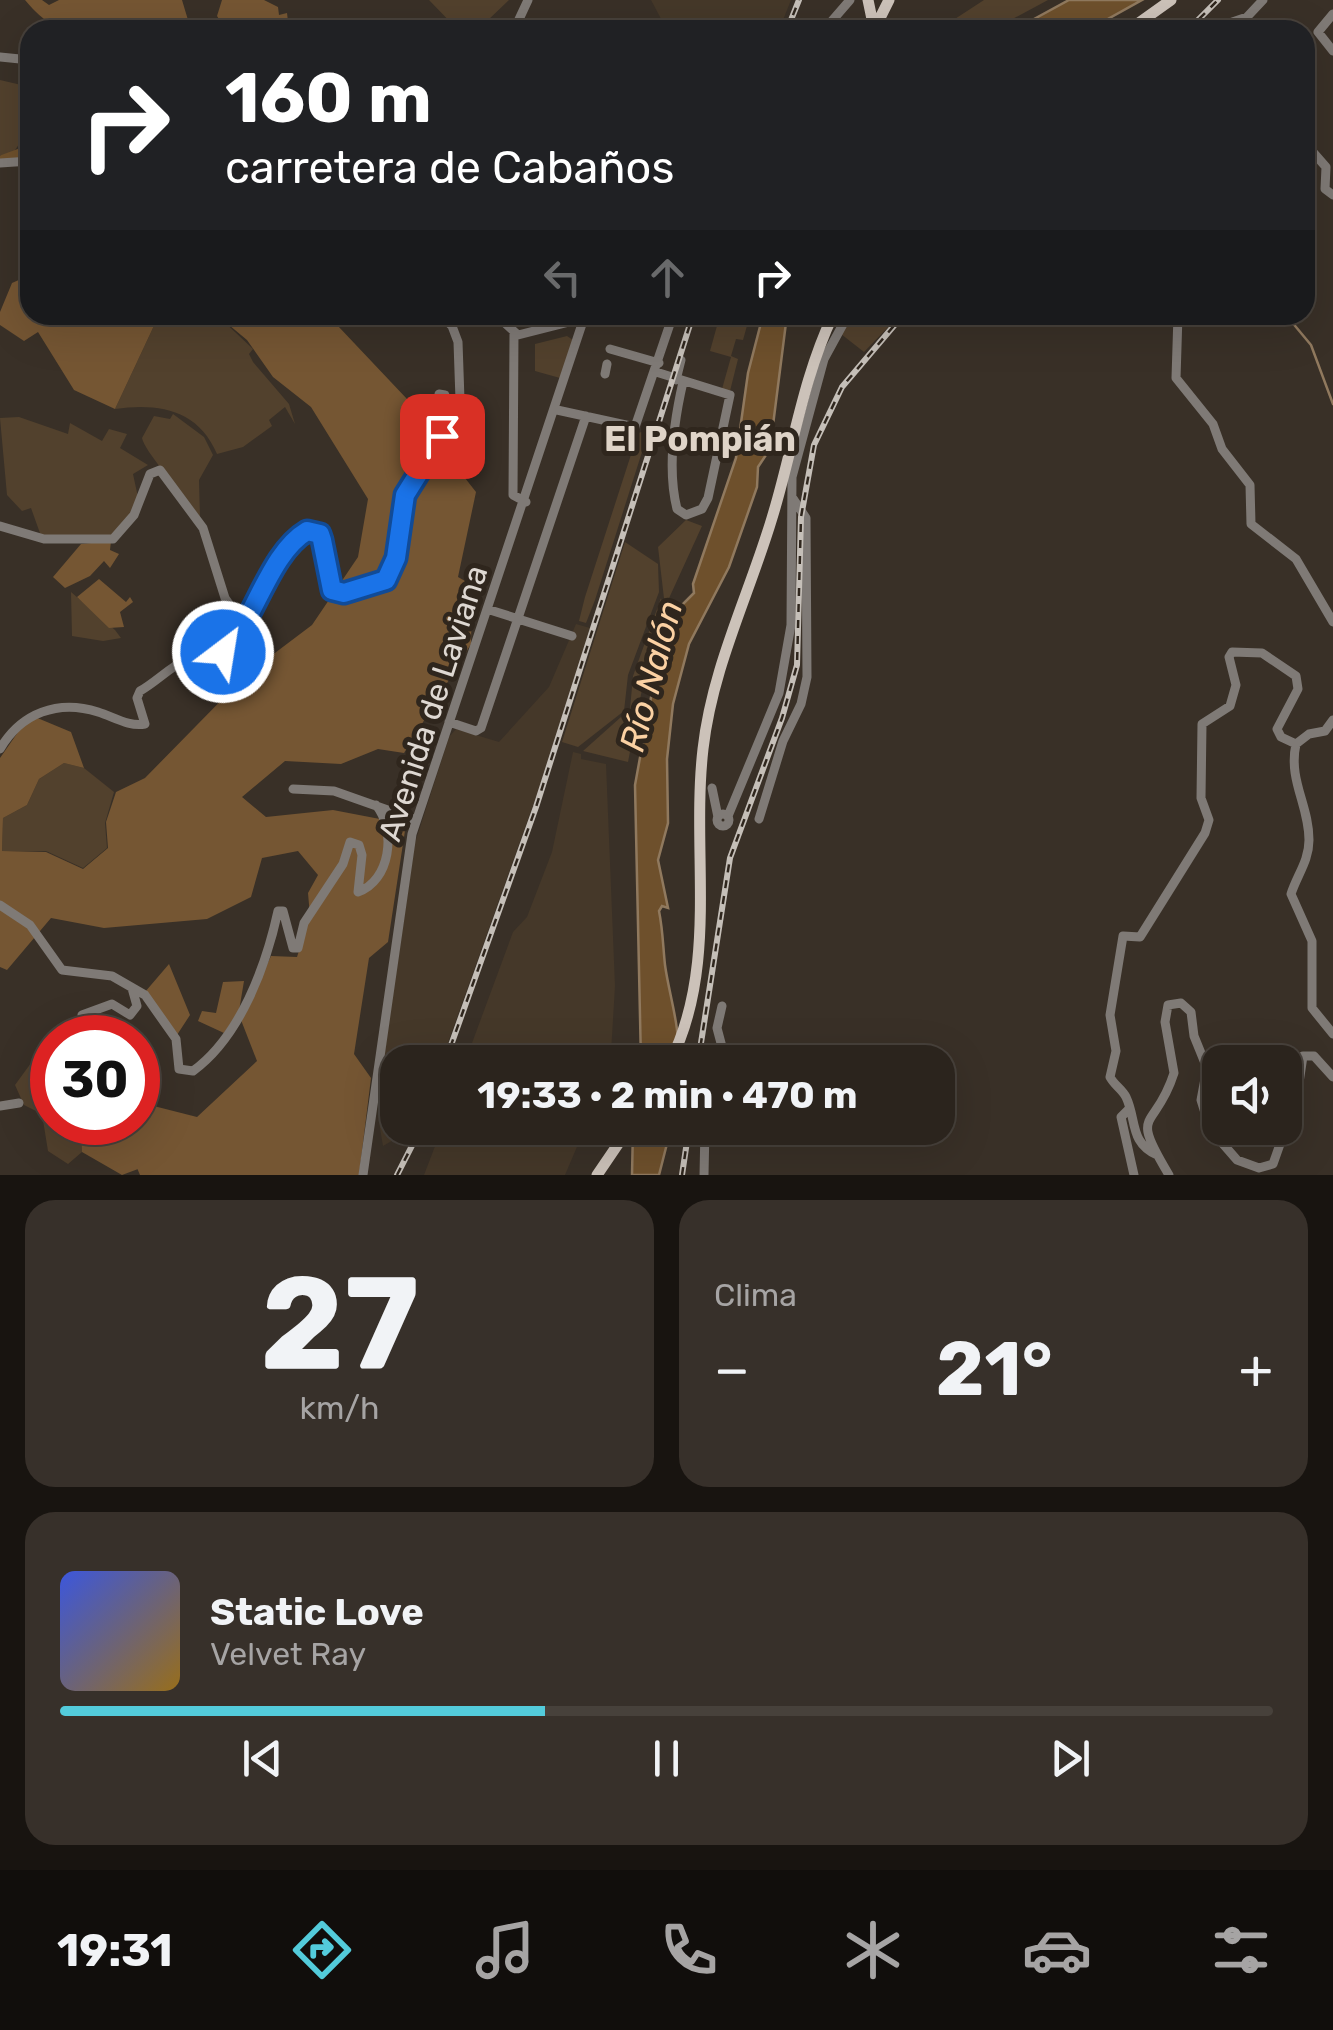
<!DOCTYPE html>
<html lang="es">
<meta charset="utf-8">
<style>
:root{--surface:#2b241d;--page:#37302a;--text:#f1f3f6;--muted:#a6a4a4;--line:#47413b;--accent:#53cbdb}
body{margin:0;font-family:Rubik,sans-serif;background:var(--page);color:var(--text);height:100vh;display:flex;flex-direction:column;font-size:38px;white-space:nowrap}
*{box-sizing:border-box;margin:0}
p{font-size:32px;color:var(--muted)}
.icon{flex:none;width:55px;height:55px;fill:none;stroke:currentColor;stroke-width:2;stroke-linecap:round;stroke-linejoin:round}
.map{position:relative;height:1175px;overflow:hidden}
.side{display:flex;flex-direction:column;gap:25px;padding:25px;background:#181410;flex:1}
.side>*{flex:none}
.banner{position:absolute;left:20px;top:20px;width:1295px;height:305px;border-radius:30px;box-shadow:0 10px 40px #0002,0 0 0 2px var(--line);background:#202124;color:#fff;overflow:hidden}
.controls{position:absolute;left:1202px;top:1045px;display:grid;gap:20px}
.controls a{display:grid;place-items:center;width:100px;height:100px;border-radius:20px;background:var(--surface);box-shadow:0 10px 40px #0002,0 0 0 2px var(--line);font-size:50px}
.speed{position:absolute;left:30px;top:1015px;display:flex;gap:20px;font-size:50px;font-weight:700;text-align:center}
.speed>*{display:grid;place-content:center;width:130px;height:130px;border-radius:50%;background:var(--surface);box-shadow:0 10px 40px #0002,0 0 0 2px var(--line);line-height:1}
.speed .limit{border:15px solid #d22;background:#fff;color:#111}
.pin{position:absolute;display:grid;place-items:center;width:85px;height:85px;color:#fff;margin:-42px;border-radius:20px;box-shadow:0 5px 15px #0006}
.me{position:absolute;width:110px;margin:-55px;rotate:31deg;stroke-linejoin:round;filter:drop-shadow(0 0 8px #0008)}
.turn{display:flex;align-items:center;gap:35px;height:210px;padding:0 40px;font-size:45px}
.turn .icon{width:130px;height:130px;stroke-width:2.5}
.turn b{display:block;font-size:70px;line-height:85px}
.lanes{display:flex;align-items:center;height:95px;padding:0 40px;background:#0003;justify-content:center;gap:50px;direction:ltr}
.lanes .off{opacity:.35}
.big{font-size:75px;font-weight:700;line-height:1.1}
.side .tile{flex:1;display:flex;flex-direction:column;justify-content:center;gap:15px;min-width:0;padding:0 35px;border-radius:30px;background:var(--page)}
.side .dial{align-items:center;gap:0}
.dial b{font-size:130px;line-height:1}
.song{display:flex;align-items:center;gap:30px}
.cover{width:120px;height:120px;border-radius:15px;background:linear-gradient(135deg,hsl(230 70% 55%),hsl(40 70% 35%))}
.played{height:10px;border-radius:5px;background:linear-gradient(90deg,var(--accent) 40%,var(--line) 40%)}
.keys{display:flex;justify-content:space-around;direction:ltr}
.heat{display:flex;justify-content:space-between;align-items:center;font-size:55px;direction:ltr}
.side .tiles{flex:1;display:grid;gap:25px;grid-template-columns:1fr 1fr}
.tile:last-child{grid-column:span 2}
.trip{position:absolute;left:380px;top:1045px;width:575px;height:100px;border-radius:30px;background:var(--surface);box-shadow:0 10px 40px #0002,0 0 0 2px var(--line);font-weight:700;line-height:100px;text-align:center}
.dock{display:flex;height:160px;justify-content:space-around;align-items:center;background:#110e0c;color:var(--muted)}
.dock .icon{width:70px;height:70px}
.dock .active{color:var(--accent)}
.dock b{font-size:45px;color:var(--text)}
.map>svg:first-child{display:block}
</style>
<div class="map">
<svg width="1333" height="1175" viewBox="0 0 1333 1175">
<rect width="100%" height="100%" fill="#393027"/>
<!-- built -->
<path fill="#453829" d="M651 0H791L779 30H667Z
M576 624 590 628 536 797 441 1062H398L395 1139 383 1146 378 1116 381 1078 415 843 449 737 456 729 499 742 549 687Z
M573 752 581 754V759L606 764 615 986 611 1053 607 1062H465L513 932 527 917 552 852Z
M442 1128H585L565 1175H424Z"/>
<!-- green -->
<path fill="#52412d" d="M429 0H509L486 22 482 18 468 30H458Z
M984 0H1048L992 30H938Z
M0 80 30 87V128L11 156H0Z
M159 315H217L253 349 249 354 253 362 289 404 295 424 285 407 269 420 272 426 243 447 217 454C198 409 158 403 115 409Z
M720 315H735L740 321 742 315H750L743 340 736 339 731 356 738 359 730 391 722 389 731 357 710 351Z
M852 315H900L864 352 841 334Z
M567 336 573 340 560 378 535 371V344Z
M173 414 204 437 213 455 199 480 200 517C187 498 145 453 142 438L154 416 170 419Z
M19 417 68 434 70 423 102 441 109 429 127 434 120 448 148 465 133 474 139 502 117 535 41 536 31 508 22 511 7 495 0 418Z
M649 430 595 600 586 623 579 621 585 597 638 433Z
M686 520 702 526 665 607 658 547Z
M625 542 658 564 659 592 628 675 624 711 578 747 562 742Z
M71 592 115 630 121 638 103 641 72 636Z
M661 598 664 612 644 679 628 762 583 751 630 709 633 676Z
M64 763 84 768 114 792 105 823 107 848 83 868 46 851H2L3 818 27 805 39 779Z
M52 1043V1122L80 1123 82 1152 68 1164 48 1151 42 1114 24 1105 15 1085 39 1052Z"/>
<!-- forest -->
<path fill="#755633" d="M25 0H42L49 5 59 0H182L188 20C175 26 158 17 142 19 91 24 68 52 25 0Z
M222 0H264L278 7 279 15 287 13 289 30H226L217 16Z
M30 275V315H159L115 409 74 390 38 332 24 341 0 325V312L12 283Z
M217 315H345L338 326 407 399 417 461 443 450 476 492 458 577 472 585 471 644 404 753 378 749 341 764 285 761 242 797 266 817 333 810 406 824 388 942 369 958 354 1054 371 1078 359 1175H140L132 1156 138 1169 122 1175 82 1152 80 1123 138 1122V1102L197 1117 257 1061 241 1020 271 956 297 957 310 916 308 893 318 875 298 851 262 858 251 897 207 919 104 928 51 918 7 970 0 967V758L23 725 35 717 71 732 84 768 64 763 39 779 27 805 3 818 2 851 46 852 83 869 108 848 106 822 116 792 145 778 247 674 312 625 358 557 368 499 311 407 273 377 247 340Z
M111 541 110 550 119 554 110 568 104 561 90 576 65 588 53 577 81 544Z
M99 579 126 602 130 597 133 602 120 612 124 627 109 628 77 597Z
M169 964 190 1015 177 1035 145 992Z
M244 981 239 1011 224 1033 198 1021 202 1011 216 1013 223 982Z"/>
<!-- water -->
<path fill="#6e502c" stroke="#90795e" stroke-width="2.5" d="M1069 0H1142L1088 30H1014Z
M763 315H787L772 433 763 439 766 455 758 467 757 487 729 567 689 644 673 704 667 759 668 823 658 860 668 908 662 906 659 911C663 931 663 947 665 965 669 995 681 1028 678 1062H641L635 785 656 670 676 611 694 593 693 584 736 458 748 373Z
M633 1128H671L659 1175H632Z"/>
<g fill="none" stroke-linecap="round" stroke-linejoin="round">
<!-- stream -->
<path stroke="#90795e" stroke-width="2.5" d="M1286 315 1311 345 1333 404"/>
<!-- river -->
<path stroke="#6e502c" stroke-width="11" d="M4 160 23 153 30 138"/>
<!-- minor -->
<path stroke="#7f7a76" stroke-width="9" d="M1333 14 1318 32 1333 51
M514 30 528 0
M824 30 850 0
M1209 30 1247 17 1263 0
M0 57 30 60
M1312 140V151L1326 167 1325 189 1333 195
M0 163 30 161
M455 315H478
M496 315 518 335 585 318
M1178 315 1176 378 1213 424 1222 449 1250 485 1251 524 1296 559 1333 622
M514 332 513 495 526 502
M610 349 659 363
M656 372 730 395 708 498 702 509 686 515 677 509C667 469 674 421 683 382
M605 374 607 364
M676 380 681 360
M557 410 635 427 673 315
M0 526 44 539H113L134 515 150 474 160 470 203 528 225 598 235 612 246 613 295 539 314 531 322 541 332 590 355 591 390 576 405 495 441 436 439 394 445 395 453 431 461 429 458 342 452 326 440 315
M490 610 572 636
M1333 720 1325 731 1309 734 1296 744C1288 780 1309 805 1309 840 1309 861 1297 875 1291 894L1312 941V1008L1333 1034
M449 722 476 731 481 728 586 416
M0 749C21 713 58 699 98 712 114 717 129 727 145 724L137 698 140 691C156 682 170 667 187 659 225 643 228 657 246 613
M712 788 718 817
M293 789 334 791 416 820
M717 820a6 6 0 1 1 12 0a6 6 0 1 1-12 0Z
M728 816 779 693 791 625 792 477 824 359 848 315
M759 819 783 741 801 704 807 677 806 518 792 497
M0 905 30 925 62 970 112 976 145 995 176 1039 179 1069 193 1071C240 1037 266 966 278 911H283L293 948H298L304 923 343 864 350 842 359 845 362 855 358 892C390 881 397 831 376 805
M722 1006 717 1028 726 1062
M82 1015 112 1004 130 1015 137 1006 132 988
M0 1106 19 1103
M1128 1110 1121 1117 1134 1175
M1157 1155C1129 1142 1137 1120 1126 1097 1122 1089 1114 1085 1110 1077L1116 1051 1110 1015 1123 936 1140 937 1205 833 1209 820 1201 798 1202 724 1230 706 1236 685 1229 657 1232 652 1262 653 1296 676 1298 689 1277 729 1281 737 1296 744
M363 1175 412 834 585 315
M704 1175 705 1128
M1169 1175C1128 1107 1155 1133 1174 1073L1165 1022 1168 1005 1181 1003 1191 1012 1194 1036 1207 1068 1201 1100 1210 1129 1237 1160 1259 1168 1273 1164 1297 1096 1303 1056H1314L1333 1077"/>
<!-- major -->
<path stroke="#ccc2b9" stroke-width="11" d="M868 0 873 24
M874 30 889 0
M1129 30 1171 0
M670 1062C719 965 691 854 703 749 712 668 749 595 772 518 793 450 802 380 833 315
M597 1175 629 1128"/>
<!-- rail casing -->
<g stroke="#c5bfb8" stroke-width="6">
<path id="rail" d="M787 30 799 0
M1188 30 1218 0
M445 1062 536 807 693 315
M698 1062 730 858 782 718 797 665 801 517 814 445 842 387 903 315
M397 1175 421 1128
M682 1175 689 1128"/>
</g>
<!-- rail -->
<use href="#rail" stroke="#2f261d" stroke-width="2.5" stroke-dasharray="8" stroke-linecap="butt"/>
</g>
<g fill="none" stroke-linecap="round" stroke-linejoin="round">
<!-- route casing -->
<g stroke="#114b97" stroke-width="25">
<path id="route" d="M223 652C254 624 268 554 307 531L320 534 322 540 332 590 344 593 386 580 396 558 405 495 442 436"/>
</g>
<!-- route -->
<use href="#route" stroke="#1a73e8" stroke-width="18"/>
</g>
<g text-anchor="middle" stroke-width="10" stroke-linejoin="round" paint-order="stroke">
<!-- street labels -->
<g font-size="32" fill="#ded8d2" stroke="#2f261d">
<text transform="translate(433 703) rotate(-72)" y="11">Avenida de Laviana</text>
</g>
<!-- neighbourhood labels -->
<g font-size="35" font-weight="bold" fill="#dfd4c8" stroke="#2f261d">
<text x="700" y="451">El Pompián</text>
</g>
<!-- water labels -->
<g font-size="35" font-style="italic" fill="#fbd1a3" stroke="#2f261d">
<text transform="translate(651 676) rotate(-75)" y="12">Río Nalón</text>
</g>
</g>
</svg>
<div class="controls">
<a><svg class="icon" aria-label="sound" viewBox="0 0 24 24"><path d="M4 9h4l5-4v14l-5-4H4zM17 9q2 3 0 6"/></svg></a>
</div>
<div class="speed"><div class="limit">30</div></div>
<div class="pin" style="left:442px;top:436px;background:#d93025"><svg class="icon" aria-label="arrive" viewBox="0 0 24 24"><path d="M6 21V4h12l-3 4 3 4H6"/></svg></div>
<svg class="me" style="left:223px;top:652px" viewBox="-20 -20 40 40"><circle r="17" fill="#1a73e8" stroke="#fff" stroke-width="3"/><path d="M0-11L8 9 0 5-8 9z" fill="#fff"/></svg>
<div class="trip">19:33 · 2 min · 470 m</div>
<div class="banner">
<div class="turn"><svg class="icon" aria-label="right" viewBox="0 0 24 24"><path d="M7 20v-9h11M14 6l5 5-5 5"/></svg><div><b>160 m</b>carretera de Cabaños</div></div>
<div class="lanes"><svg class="icon off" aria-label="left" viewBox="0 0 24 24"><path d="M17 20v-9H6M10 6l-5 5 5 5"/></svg><svg class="icon off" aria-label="ahead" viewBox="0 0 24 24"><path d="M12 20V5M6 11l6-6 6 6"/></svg><svg class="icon" aria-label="right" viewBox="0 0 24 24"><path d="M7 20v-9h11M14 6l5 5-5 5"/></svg></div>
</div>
</div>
<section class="side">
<div class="tiles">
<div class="tile dial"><b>27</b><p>km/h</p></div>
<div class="tile"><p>Clima</p>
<div class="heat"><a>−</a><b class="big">21°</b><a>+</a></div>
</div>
<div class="tile">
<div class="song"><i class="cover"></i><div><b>Static Love</b><p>Velvet Ray</p></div></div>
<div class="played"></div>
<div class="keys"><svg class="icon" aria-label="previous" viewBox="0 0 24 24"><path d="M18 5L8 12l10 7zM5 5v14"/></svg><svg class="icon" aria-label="pause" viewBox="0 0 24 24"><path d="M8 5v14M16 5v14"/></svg><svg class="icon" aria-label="next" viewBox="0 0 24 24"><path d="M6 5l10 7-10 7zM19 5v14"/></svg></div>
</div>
</div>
</section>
<nav class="dock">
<b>19:31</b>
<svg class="icon active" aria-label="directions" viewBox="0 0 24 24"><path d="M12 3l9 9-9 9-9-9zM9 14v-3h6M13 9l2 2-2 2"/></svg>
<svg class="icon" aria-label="music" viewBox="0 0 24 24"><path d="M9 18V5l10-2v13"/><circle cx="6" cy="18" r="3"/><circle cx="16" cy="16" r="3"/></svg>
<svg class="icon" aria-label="phone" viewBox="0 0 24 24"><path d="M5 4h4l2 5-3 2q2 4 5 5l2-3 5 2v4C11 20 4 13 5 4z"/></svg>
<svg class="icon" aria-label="climate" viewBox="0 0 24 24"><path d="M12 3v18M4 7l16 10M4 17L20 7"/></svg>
<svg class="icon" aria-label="car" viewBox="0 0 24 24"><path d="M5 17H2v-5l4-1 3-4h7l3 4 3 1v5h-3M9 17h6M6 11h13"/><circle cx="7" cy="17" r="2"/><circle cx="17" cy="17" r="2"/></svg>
<svg class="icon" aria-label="filters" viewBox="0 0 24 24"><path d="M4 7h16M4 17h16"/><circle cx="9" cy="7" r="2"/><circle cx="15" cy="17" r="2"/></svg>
</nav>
